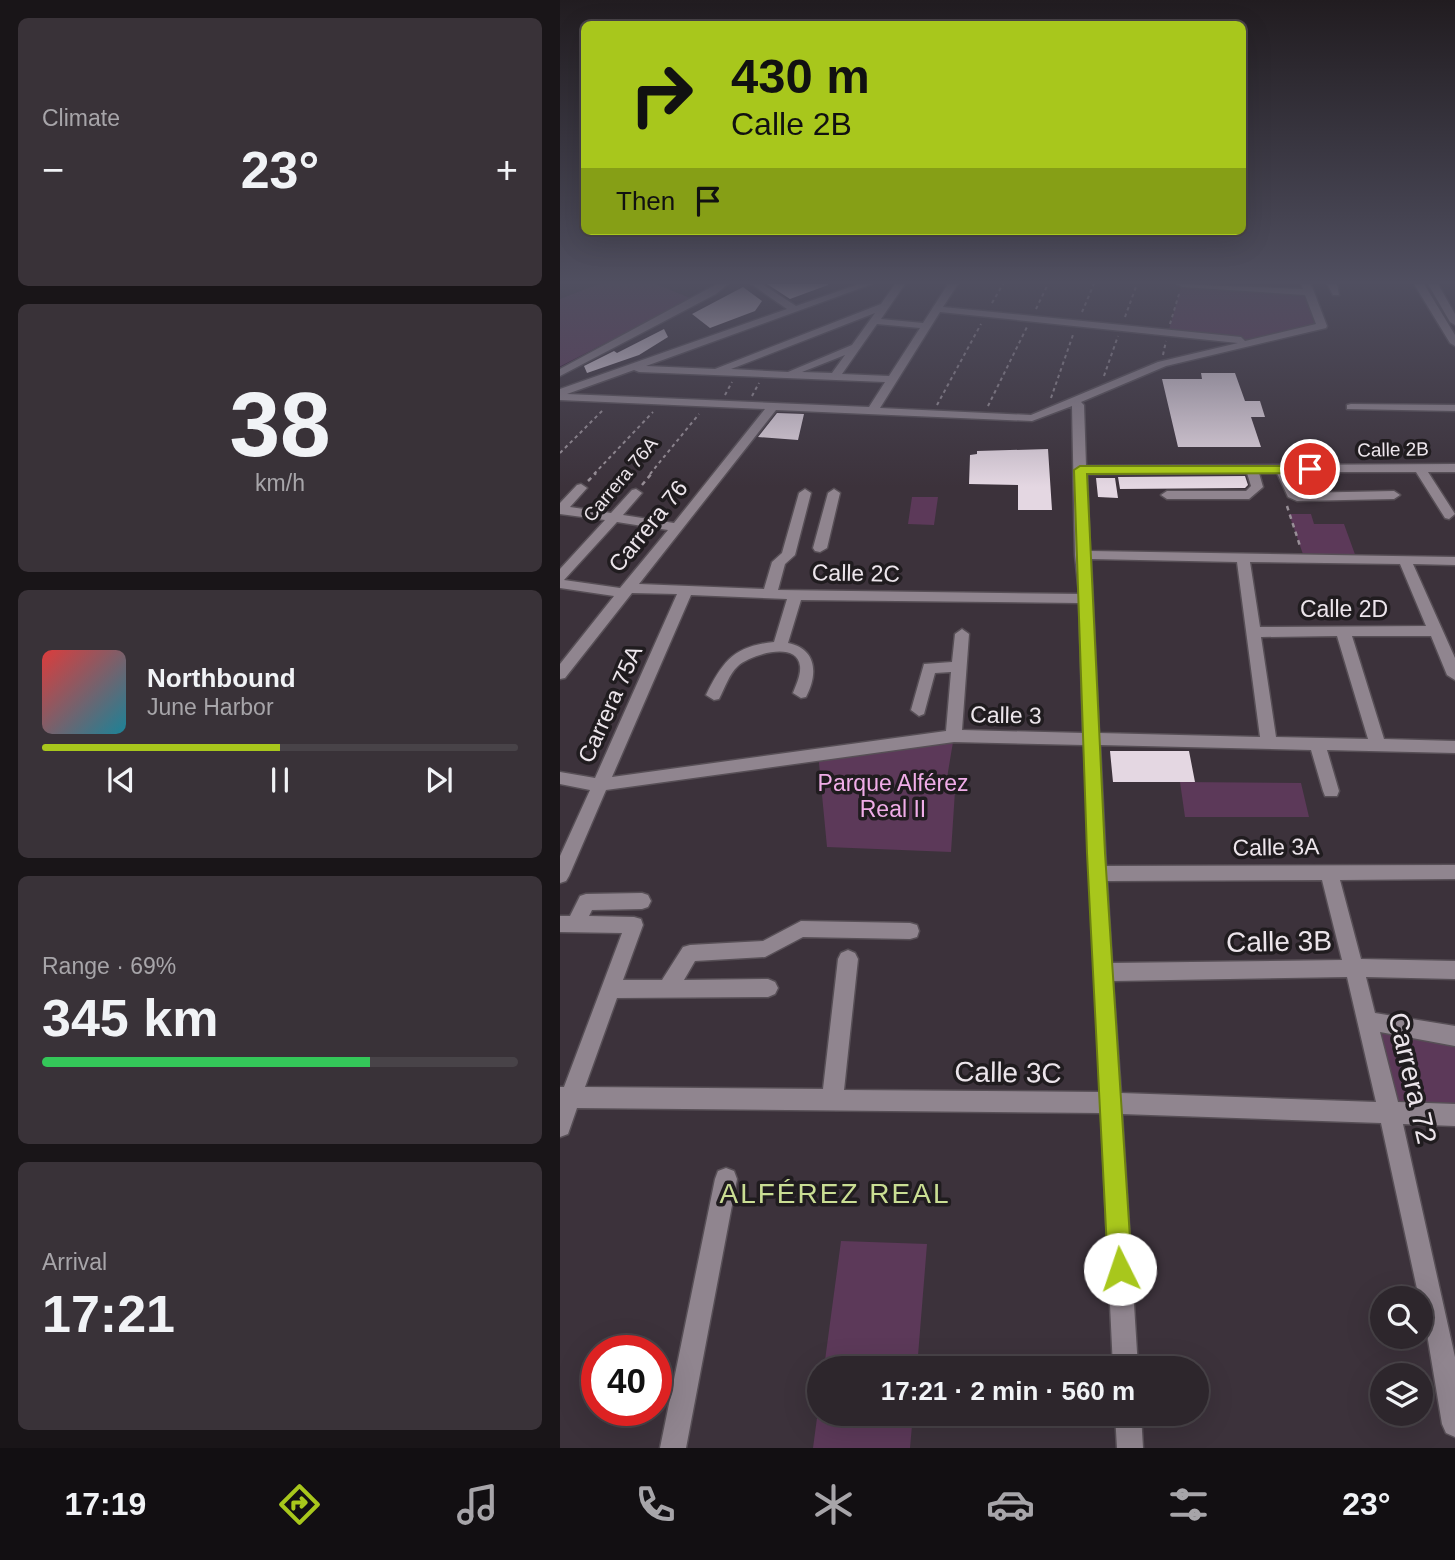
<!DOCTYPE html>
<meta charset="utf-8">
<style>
:root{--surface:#2d262c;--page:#393238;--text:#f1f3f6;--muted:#a7a5a9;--line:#484348;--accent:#a8c71c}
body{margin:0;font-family:Helvetica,sans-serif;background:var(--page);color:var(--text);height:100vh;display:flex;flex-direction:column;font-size:26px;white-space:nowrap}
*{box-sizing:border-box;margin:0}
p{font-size:23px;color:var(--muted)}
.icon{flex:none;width:38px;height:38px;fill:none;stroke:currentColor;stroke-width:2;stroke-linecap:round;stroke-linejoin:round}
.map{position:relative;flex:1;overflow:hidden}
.panel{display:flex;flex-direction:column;gap:18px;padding:18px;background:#191518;width:560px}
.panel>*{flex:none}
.top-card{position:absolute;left:21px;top:21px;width:665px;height:214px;border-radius:10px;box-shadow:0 7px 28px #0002,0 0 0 2px var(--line);background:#a8c71c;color:#111;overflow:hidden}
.controls{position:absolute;left:810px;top:1286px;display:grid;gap:14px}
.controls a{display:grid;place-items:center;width:63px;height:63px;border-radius:50%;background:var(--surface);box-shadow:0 7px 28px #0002,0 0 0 2px var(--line);font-size:35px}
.speed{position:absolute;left:21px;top:1335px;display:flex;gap:14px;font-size:35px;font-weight:700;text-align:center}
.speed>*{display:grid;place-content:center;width:91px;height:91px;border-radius:50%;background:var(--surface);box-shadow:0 7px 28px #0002,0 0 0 2px var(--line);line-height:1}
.speed .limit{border:10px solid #d22;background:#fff;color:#111}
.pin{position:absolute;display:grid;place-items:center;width:60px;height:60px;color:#fff;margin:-30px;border:4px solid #fff;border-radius:50%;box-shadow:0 2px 7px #0007}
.me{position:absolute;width:77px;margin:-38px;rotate:356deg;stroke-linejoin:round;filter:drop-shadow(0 0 5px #0008)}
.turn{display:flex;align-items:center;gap:24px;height:147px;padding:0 35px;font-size:32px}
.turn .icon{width:91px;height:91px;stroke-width:2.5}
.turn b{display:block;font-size:49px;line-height:60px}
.then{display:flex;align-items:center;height:66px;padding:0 35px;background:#0003;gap:14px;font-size:26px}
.big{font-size:52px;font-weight:700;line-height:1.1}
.panel .widget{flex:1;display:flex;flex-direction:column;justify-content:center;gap:10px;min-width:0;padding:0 24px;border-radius:10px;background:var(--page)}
.panel .dial{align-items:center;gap:0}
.dial b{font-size:91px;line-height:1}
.song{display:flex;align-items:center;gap:21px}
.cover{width:84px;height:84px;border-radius:10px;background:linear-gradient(135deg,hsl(0 70% 55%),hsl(190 70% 35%))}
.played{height:7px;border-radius:4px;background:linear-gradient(90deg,var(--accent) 50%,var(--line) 50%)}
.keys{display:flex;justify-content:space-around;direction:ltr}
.heat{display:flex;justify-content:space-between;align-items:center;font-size:38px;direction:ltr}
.charge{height:10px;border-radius:5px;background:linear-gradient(90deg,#34c759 69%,var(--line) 0)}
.trip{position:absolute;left:247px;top:1356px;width:402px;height:70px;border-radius:35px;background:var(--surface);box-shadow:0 7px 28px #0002,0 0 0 2px var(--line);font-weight:700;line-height:70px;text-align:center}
.tab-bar{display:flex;height:112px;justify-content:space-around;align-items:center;background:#120f12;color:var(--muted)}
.tab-bar .icon{width:49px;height:49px}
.tab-bar .on{color:var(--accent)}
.tab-bar b{font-size:32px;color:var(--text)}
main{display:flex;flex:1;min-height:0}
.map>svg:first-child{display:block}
</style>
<main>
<section class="panel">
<div class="widget"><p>Climate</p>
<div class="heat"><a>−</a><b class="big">23°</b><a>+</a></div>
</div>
<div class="widget dial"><b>38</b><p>km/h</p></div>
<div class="widget">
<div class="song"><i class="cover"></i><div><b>Northbound</b><p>June Harbor</p></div></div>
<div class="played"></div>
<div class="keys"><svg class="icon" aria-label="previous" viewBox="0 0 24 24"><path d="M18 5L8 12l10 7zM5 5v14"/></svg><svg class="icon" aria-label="pause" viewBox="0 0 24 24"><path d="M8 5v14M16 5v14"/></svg><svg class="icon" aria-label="next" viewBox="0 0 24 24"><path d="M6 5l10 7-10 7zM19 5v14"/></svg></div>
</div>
<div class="widget"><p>Range · 69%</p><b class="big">345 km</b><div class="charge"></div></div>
<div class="widget"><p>Arrival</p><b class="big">17:21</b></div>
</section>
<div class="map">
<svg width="895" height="1448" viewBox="0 0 895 1448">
<rect width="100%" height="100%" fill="#3c323b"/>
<!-- green -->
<path fill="#5c3959" d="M39 284H96L132 299 0 368V299Z
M622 284 748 292 762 326 692 341 608 333Z
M352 497H378L374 525 348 524Z
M729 514H751L754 524H784L797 560H745Z
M394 736 385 790 395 791 391 852 267 847 258 753Z
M620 782 741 783 749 817H625Z
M808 1021 895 1036V1115L829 1111Z
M281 1241 367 1244 357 1368H264Z
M259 1403V1414H353L350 1448H253Z"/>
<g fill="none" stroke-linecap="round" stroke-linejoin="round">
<!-- stream -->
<path stroke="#330e30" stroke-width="2.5" d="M0 368 48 343"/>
</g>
<!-- building -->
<path fill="#e4d7e2" d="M207 284H268V285L230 299Z
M183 287 202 301 195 311 150 328 132 314Z
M104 329 108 337 79 355 27 373 24 366 54 351 57 353Z
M641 373H675L685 401H700L705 417H691L701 447H618L602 379H642Z
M217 413 244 414 238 440 198 437Z
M488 449 492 510H458V485L409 484 410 455 417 454V451Z
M685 476 688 485 685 488 560 489 558 477Z
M536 478H555L558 498 538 497Z
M550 751H629L635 782H553Z"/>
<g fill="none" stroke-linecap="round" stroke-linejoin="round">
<!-- minor casing -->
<g stroke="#574f56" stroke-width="3">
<path id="minor" d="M157 284H168L156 294 0 376V369Z
M191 284H202L236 306 299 284H312L86 366 155 369 321 304 335 284H345L321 319 363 323 388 284H398L383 307 681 337 685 341 756 324 745 295 622 287 617 284 743 289 741 284H751L767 326 766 328 606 366 521 402 524 405 526 466 895 464V472H868L895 514 889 519 885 518 856 472H729L739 493 834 491 840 495 834 499 737 501 728 497 717 473H699L703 487 689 499H607L601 495 607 491H686L691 486 687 473 527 474 530 551 895 557V565L853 564 895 658V680L887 675 871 636H792L824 739 895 741V753L767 750 779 791 777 796H765L763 791 751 750 540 745 546 866 895 865V879L780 880 801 959 895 961V979L806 977 815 1013 895 1026V1046L820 1032 838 1102 895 1104V1126L843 1124 895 1357V1437L886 1433 882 1424 861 1298H859L821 1123 562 1114 578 1368H553L541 1113 17 1108 8 1134 0 1137V1087H4L62 933 0 932V916H10L20 896 26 894 82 893 88 895 91 901 88 907 82 909 32 910 29 916 74 917 81 919 83 925 63 980H102L123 947 130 945 203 941 241 921 350 923 357 925 359 931 357 937 350 939 243 937 205 957 135 961 124 980 208 979 215 982 218 988 215 994 208 997 57 998 25 1087 263 1089 278 959 281 953 288 950 295 953 298 959 284 1090 540 1092 524 745 394 742 46 790 9 876 6 881 0 883V856L30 790 0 784V772L35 778 117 594 72 593 5 678 0 679V664L54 596 0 588V569L45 520 0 514V503L17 485 21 484 27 488 10 507 51 513 72 490 76 489 82 493 63 515 114 523 205 409 0 400V389L227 309ZM380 312 678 343 598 362 471 415 320 408ZM315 313 292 345 228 372 171 369ZM317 324 360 328 329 376 282 374ZM285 355 272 373 242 372ZM74 370 79 372 325 382 309 407 7 394ZM512 406 515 555 519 594 218 590 225 564 235 555 251 493 245 489 239 493 222 553 212 562 204 589 79 584 216 410 472 421ZM57 522 108 530 60 588 4 580ZM531 559 677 562 700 737 539 733ZM690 562 840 564 866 626 700 627ZM131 595 227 599 214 642C174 646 163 661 146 695L154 700 159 699C165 688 169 674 178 666 190 655 237 640 240 666 241 675 236 685 233 693L241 698 246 697C258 674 257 649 228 643L241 600 519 603 523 733 402 730 409 634 402 629 395 634 392 662 364 664 351 710 359 716 364 714 375 673 391 672 386 731 52 777ZM777 636 808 739 716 737 701 637ZM762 880 782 960 552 963 547 881ZM787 977 816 1102 561 1093 553 981Z
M767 284H777L779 295H773Z
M854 284H864L895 335V346L890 343Z
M868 284H878L895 314V325L890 322Z
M791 404 895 405V411L787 409V405Z
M274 489 280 493 267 548 260 552 255 551 253 548 268 493Z
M166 1168 174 1171 177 1179 126 1448H100L155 1179 158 1171Z
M555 1414H581L583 1448H557Z"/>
</g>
<!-- path-far1 -->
<path stroke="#988f97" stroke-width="2" stroke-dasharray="3.5 3.5" stroke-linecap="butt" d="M432 303 443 284
M476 309 488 284
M522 312 534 284
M565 317 577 284
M610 324 619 294
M603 355 606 341
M544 376 558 336
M165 395 172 382
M192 396 199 383
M491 398 514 332
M377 405 421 324
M428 406 467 327
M0 453 43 410
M34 474 93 412
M90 474 139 414"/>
<!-- path -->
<path stroke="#988f97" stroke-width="2.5" stroke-dasharray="4.5 4.5" stroke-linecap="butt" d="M28 481 36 473
M82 485 92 473
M727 506 740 546"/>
<!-- minor -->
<use href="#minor" fill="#90858f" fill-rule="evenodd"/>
</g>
<!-- sky -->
<linearGradient id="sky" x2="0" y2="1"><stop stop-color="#211c20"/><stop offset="0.58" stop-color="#504f60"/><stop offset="1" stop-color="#504f60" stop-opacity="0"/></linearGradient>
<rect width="895" height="487" fill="url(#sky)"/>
<!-- route -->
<path fill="#a8c71c" stroke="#6d8112" stroke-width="2" d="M520 466H750L756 469 750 473 527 474 545 853 572 1269 569 1277 560 1281 552 1277 548 1269 527 853 514 470Z"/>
<g text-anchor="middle" stroke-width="7" stroke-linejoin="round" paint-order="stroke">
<!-- far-street labels -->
<g font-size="19" fill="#ece5eb" stroke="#201c1f">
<text transform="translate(833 449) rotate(-1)" y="7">Calle 2B</text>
<text transform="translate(60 479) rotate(-50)" y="7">Carrera 76A</text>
</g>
<!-- street labels -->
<g font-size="23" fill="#ece5eb" stroke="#201c1f">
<text transform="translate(88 526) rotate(-51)" y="8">Carrera 76</text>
<text transform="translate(296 573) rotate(1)" y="8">Calle 2C</text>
<text x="784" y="617">Calle 2D</text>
<text transform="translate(50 704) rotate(-66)" y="8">Carrera 75A</text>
<text transform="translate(446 715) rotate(1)" y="8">Calle 3</text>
<text transform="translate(716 847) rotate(-1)" y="8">Calle 3A</text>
</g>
<!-- park labels -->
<g font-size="23" fill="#f0ade8" stroke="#201c1f">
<text x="333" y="791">Parque Alférez<tspan x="333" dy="26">Real II</tspan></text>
</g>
<!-- near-street labels -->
<g font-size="28" fill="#ece5eb" stroke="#201c1f">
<text transform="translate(719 941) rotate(-1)" y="10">Calle 3B</text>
<text transform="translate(448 1072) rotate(1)" y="10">Calle 3C</text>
<text transform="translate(853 1078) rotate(77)" y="10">Carrera 72</text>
</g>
<!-- near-neighbourhood labels -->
<g font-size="28" letter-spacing="2" fill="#cade93" stroke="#201c1f">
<text x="275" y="1203">ALFÉREZ REAL</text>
</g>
</g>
</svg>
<div class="controls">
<a><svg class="icon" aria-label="search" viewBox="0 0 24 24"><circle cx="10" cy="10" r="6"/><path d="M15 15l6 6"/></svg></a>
<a><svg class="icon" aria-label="layers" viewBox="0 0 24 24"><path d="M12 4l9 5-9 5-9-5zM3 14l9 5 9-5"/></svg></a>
</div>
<div class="speed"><div class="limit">40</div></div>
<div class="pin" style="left:750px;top:469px;background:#d93025"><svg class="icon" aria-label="arrive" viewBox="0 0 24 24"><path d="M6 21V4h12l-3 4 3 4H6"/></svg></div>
<svg class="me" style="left:560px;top:1269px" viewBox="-20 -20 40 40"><circle r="19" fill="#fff"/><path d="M0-13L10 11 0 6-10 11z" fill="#a8c71c"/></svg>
<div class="trip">17:21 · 2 min · 560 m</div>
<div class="top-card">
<div class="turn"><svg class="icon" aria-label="right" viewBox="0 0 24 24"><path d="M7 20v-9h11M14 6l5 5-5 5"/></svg><div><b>430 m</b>Calle 2B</div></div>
<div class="then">Then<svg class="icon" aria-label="arrive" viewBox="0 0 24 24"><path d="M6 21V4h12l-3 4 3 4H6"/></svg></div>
</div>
</div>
</main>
<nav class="tab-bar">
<b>17:19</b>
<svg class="icon on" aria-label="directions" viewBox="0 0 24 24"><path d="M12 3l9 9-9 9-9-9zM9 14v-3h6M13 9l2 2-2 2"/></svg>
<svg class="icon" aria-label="music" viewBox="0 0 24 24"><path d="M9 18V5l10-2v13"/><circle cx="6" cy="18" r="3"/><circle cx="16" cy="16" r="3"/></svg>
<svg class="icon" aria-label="phone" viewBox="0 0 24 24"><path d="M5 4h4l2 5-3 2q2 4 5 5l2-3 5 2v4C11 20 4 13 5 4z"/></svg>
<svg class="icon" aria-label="climate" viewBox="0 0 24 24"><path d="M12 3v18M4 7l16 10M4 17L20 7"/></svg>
<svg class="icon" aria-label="car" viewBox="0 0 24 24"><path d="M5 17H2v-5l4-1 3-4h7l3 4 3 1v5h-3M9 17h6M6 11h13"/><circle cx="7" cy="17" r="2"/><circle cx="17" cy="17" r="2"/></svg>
<svg class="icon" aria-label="filters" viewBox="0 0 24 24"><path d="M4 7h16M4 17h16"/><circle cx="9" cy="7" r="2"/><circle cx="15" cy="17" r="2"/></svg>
<b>23°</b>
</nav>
